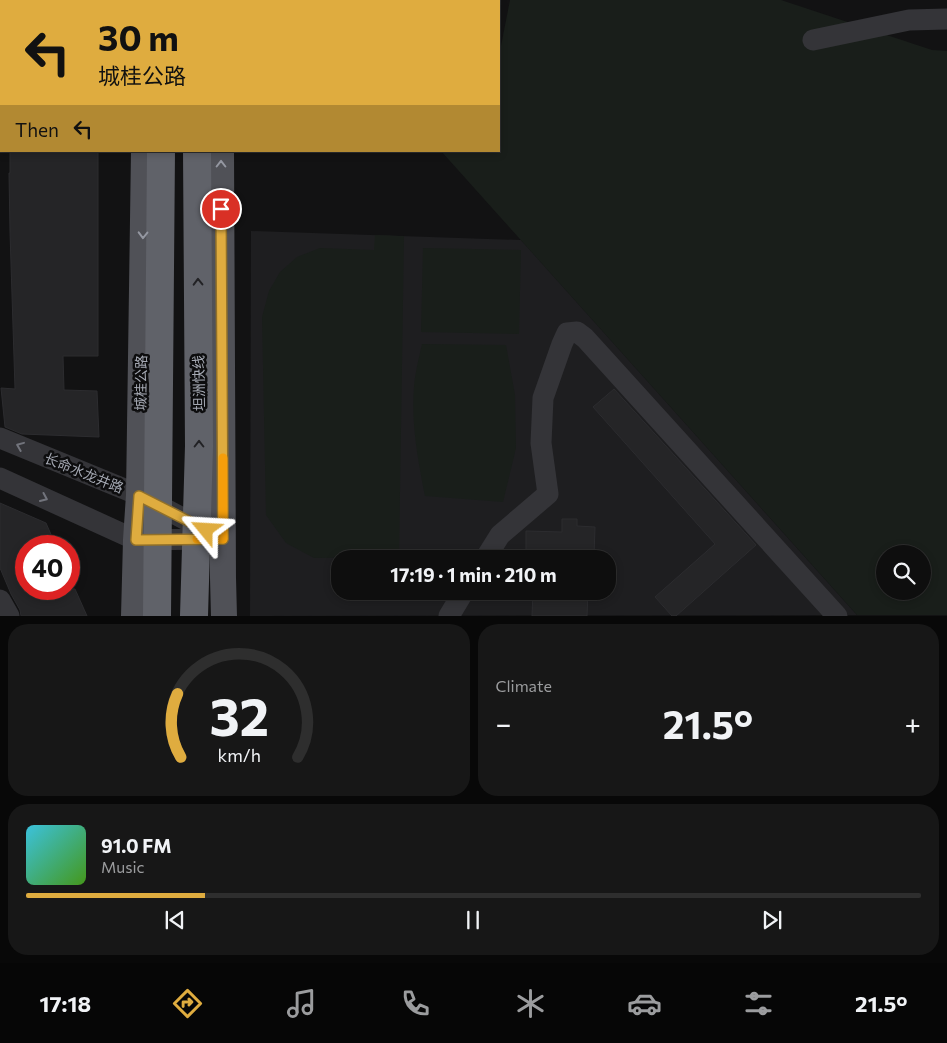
<!DOCTYPE html>
<meta charset="utf-8">
<style>
:root{--surface:#0e0e0e;--page:#171717;--text:#f1f3f6;--muted:#9b9c9e;--line:#2e2e2e;--accent:#dfac3f}
body{margin:0;font-family:Commissioner,"Noto Sans SC",sans-serif;background:var(--page);color:var(--text);height:100vh;display:flex;flex-direction:column;font-size:19px;white-space:nowrap}
*{box-sizing:border-box;margin:0}
p{font-size:16px;color:var(--muted)}
.icon{flex:none;width:28px;height:28px;fill:none;stroke:currentColor;stroke-width:2;stroke-linecap:round;stroke-linejoin:round}
.map{position:relative;height:616px;overflow:hidden}
.side{display:flex;flex-direction:column;gap:8px;padding:8px;background:#080808;flex:1}
.side>*{flex:none}
.guide{position:absolute;left:0px;top:0px;width:500px;height:152px;box-shadow:0 2px 8px #0003,0 0 0 1px var(--line);background:#dfac3f;color:#111;overflow:hidden}
.buttons{position:absolute;left:876px;top:545px;display:grid;gap:10px}
.buttons a{display:grid;place-items:center;width:55px;height:55px;border-radius:50%;background:var(--surface);box-shadow:0 2px 8px #0003,0 0 0 1px var(--line);font-size:25px}
.speed{position:absolute;left:15px;top:535px;display:flex;gap:10px;font-size:25px;font-weight:700;text-align:center}
.speed>*{display:grid;place-content:center;width:65px;height:65px;border-radius:50%;background:var(--surface);box-shadow:0 2px 8px #0003,0 0 0 1px var(--line);line-height:1}
.speed .limit{border:8px solid #d22;background:#fff;color:#111}
.pin{position:absolute;display:grid;place-items:center;width:42px;height:42px;color:#fff;margin:-21px;border:2px solid #fff;border-radius:50%;box-shadow:0 1px 5px #0007}
.me{position:absolute;width:55px;margin:-28px;rotate:297deg;stroke-linejoin:round;filter:drop-shadow(0 0 4px #0008)}
.turn{display:flex;align-items:center;gap:18px;height:105px;padding:0 15px;font-size:22px}
.turn .icon{width:65px;height:65px;stroke-width:2.5}
.turn b{display:block;font-size:35px;line-height:42px}
.then{display:flex;align-items:center;height:48px;padding:0 15px;background:#0003;gap:10px;font-size:19px}
.big{font-size:38px;font-weight:700;line-height:1.1}
.side .card{flex:1;display:flex;flex-direction:column;justify-content:center;gap:8px;min-width:0;padding:0 18px;border-radius:20px;background:var(--page)}
.side .dial{align-items:center;gap:0}
.dial svg{height:130px;overflow:visible;fill:none;stroke:var(--line);stroke-width:7;stroke-linecap:round;text-anchor:middle}
.dial text{fill:var(--text);stroke:none}
.song{display:flex;align-items:center;gap:15px}
.cover{width:60px;height:60px;border-radius:8px;background:linear-gradient(135deg,hsl(190 70% 55%),hsl(100 70% 35%))}
.played{height:5px;border-radius:2px;background:linear-gradient(90deg,var(--accent) 20%,var(--line) 20%)}
.keys{display:flex;justify-content:space-around;direction:ltr}
.heat{display:flex;justify-content:space-between;align-items:center;font-size:28px;direction:ltr}
.side .tiles{flex:1;display:grid;gap:8px;grid-template-columns:1fr 1fr}
.card:last-child{grid-column:span 2}
.trip{position:absolute;left:331px;top:550px;width:285px;height:50px;border-radius:20px;background:var(--surface);box-shadow:0 2px 8px #0003,0 0 0 1px var(--line);font-weight:700;line-height:50px;text-align:center}
.tab-bar{display:flex;height:80px;justify-content:space-around;align-items:center;background:#060606;color:var(--muted)}
.tab-bar .icon{width:35px;height:35px}
.tab-bar .selected{color:var(--accent)}
.tab-bar b{font-size:22px;color:var(--text)}
.map>svg:first-child{display:block}
</style>
<div class="map">
<svg width="947" height="616" viewBox="0 0 947 616">
<rect width="100%" height="100%" fill="#121213"/>
<!-- built -->
<path fill="#1e1e20" fill-rule="evenodd" d="M251 231 521 240 857 615 250 616ZM340 559H608V591H340Z"/>
<!-- green -->
<path fill="#191e1a" fill-rule="evenodd" d="M510 0H781L932 50 947 51V615H857L441 151H499V56ZM885 554H922V591H885Z
M375 235 404 236 399 557 314 558 286 543 266 515 262 317 269 291 280 272 297 257 320 248 374 250Z
M423 248 521 250 519 334 421 332Z
M422 344 506 345 515 395 516 448 503 502 425 496C418 460 411 424 414 387 415 373 419 358 422 344Z"/>
<!-- building -->
<path fill="#252527" stroke="#2c2c2f" d="M10 151H98V356H63L64 390 97 391 99 437 22 434 5 427 1 388 15 389 10 232 9 173H10Z
M614 389 756 545 676 616H672L655 597 715 544 593 407Z
M0 503 46 523 56 546H26V589H75L87 616H21L20 610 11 594 0 568Z
M562 519H577V526L595 527 594 556 568 555V559H534V557H526V531L562 532Z
M533 591 588 592 587 616H532Z"/>
<g fill="none" stroke-linecap="round" stroke-linejoin="round">
<!-- minor -->
<path stroke="#343438" stroke-width="21" d="M86 0 88 1
M813 40 909 20 947 19
M0 72V81
M0 438 139 495 207 531
M0 478 136 540 211 539
M485 559 500 535 548 494 541 443 543 398 562 344 567 333 577 332 585 338 837 616
M0 600 9 616
M449 616 464 591"/>
<!-- major -->
<path stroke="#505157" stroke-width="26" d="M146 1V0
M227 1V0
M221 151 223 578 224 616
M134 616 136 540 139 495 144 151"/>
<!-- highway -->
<path stroke="#606269" stroke-width="28" d="M166 1V0
M201 1V0"/>
<!-- highway-bridge -->
<path stroke="#606269" stroke-width="28" d="M157 616 161 151
M194 616 199 446 197 151"/>
</g>
<!-- one-way arrows -->
<defs><path id="oneway-chevron" d="M-2-3.5L2.5 0L-2 3.5" fill="none" stroke-width="1.6" stroke-linecap="round" stroke-linejoin="round" transform="scale(1.25)"/></defs>
<g stroke="#9497a1">
<use href="#oneway-chevron" transform="translate(221 164) rotate(-90)"/>
<use href="#oneway-chevron" transform="translate(143 235) rotate(91)"/>
</g>
<g stroke="#222225">
<use href="#oneway-chevron" transform="translate(198 282) rotate(-91)"/>
<use href="#oneway-chevron" transform="translate(199 444) rotate(-90)"/>
</g>
<g stroke="#72747c">
<use href="#oneway-chevron" transform="translate(20 446) rotate(-158)"/>
<use href="#oneway-chevron" transform="translate(44 498) rotate(24)"/>
</g>
<g fill="none" stroke-linecap="round" stroke-linejoin="round">
<!-- route casing -->
<g stroke="#917029" stroke-width="12">
<path id="route" d="M206 530 139 496 136 540 223 539 221 209"/>
</g>
<!-- route -->
<use href="#route" stroke="#dfac3f" stroke-width="9"/>
<!-- slow -->
<path stroke="#f59e0b" stroke-width="9" d="M197 539H223V458"/>
</g>
<g text-anchor="middle" stroke-width="5" stroke-linejoin="round" paint-order="stroke">
<!-- street labels -->
<g font-size="14" fill="#a5a9b3" stroke="#0d0d0e">
<text transform="translate(141 383) rotate(-89)" y="5">城桂公路</text>
<text transform="translate(199 383) rotate(-91)" y="5">坦洲快线</text>
<text transform="translate(84 473) rotate(22)" y="5">长命水龙井路</text>
</g>
</g>
</svg>
<div class="buttons">
<a><svg class="icon" aria-label="search" viewBox="0 0 24 24"><circle cx="10" cy="10" r="6"/><path d="M15 15l6 6"/></svg></a>
</div>
<div class="speed"><div class="limit">40</div></div>
<div class="pin" style="left:221px;top:209px;background:#d93025"><svg class="icon" aria-label="arrive" viewBox="0 0 24 24"><path d="M6 21V4h12l-3 4 3 4H6"/></svg></div>
<svg class="me" style="left:206px;top:530px" viewBox="-20 -20 40 40"><path d="M0-17L14 15 0 8-14 15z" fill="#dfac3f" stroke="#fff" stroke-width="4"/></svg>
<div class="trip">17:19 · 1 min · 210 m</div>
<div class="guide">
<div class="turn"><svg class="icon" aria-label="left" viewBox="0 0 24 24"><path d="M17 20v-9H6M10 6l-5 5 5 5"/></svg><div><b>30 m</b>城桂公路</div></div>
<div class="then">Then<svg class="icon" aria-label="left" viewBox="0 0 24 24"><path d="M17 20v-9H6M10 6l-5 5 5 5"/></svg></div>
</div>
</div>
<section class="side">
<div class="tiles">
<div class="card dial"><svg viewBox="0 0 100 80">
<path d="M14 69A42 42 0 1 1 86 69"/>
<path d="M14 69A42 42 0 0 1 12 30" stroke="#dfac3f"/>
<text x="50" y="56" font-size="32" font-weight="700">32</text>
<text x="50" y="72" font-size="11">km/h</text>
</svg></div>
<div class="card"><p>Climate</p>
<div class="heat"><a>−</a><b class="big">21.5°</b><a>+</a></div>
</div>
<div class="card">
<div class="song"><i class="cover"></i><div><b>91.0 FM</b><p>Music</p></div></div>
<div class="played"></div>
<div class="keys"><svg class="icon" aria-label="previous" viewBox="0 0 24 24"><path d="M18 5L8 12l10 7zM5 5v14"/></svg><svg class="icon" aria-label="pause" viewBox="0 0 24 24"><path d="M8 5v14M16 5v14"/></svg><svg class="icon" aria-label="next" viewBox="0 0 24 24"><path d="M6 5l10 7-10 7zM19 5v14"/></svg></div>
</div>
</div>
</section>
<nav class="tab-bar">
<b>17:18</b>
<svg class="icon selected" aria-label="directions" viewBox="0 0 24 24"><path d="M12 3l9 9-9 9-9-9zM9 14v-3h6M13 9l2 2-2 2"/></svg>
<svg class="icon" aria-label="music" viewBox="0 0 24 24"><path d="M9 18V5l10-2v13"/><circle cx="6" cy="18" r="3"/><circle cx="16" cy="16" r="3"/></svg>
<svg class="icon" aria-label="phone" viewBox="0 0 24 24"><path d="M5 4h4l2 5-3 2q2 4 5 5l2-3 5 2v4C11 20 4 13 5 4z"/></svg>
<svg class="icon" aria-label="climate" viewBox="0 0 24 24"><path d="M12 3v18M4 7l16 10M4 17L20 7"/></svg>
<svg class="icon" aria-label="car" viewBox="0 0 24 24"><path d="M5 17H2v-5l4-1 3-4h7l3 4 3 1v5h-3M9 17h6M6 11h13"/><circle cx="7" cy="17" r="2"/><circle cx="17" cy="17" r="2"/></svg>
<svg class="icon" aria-label="filters" viewBox="0 0 24 24"><path d="M4 7h16M4 17h16"/><circle cx="9" cy="7" r="2"/><circle cx="15" cy="17" r="2"/></svg>
<b>21.5°</b>
</nav>
